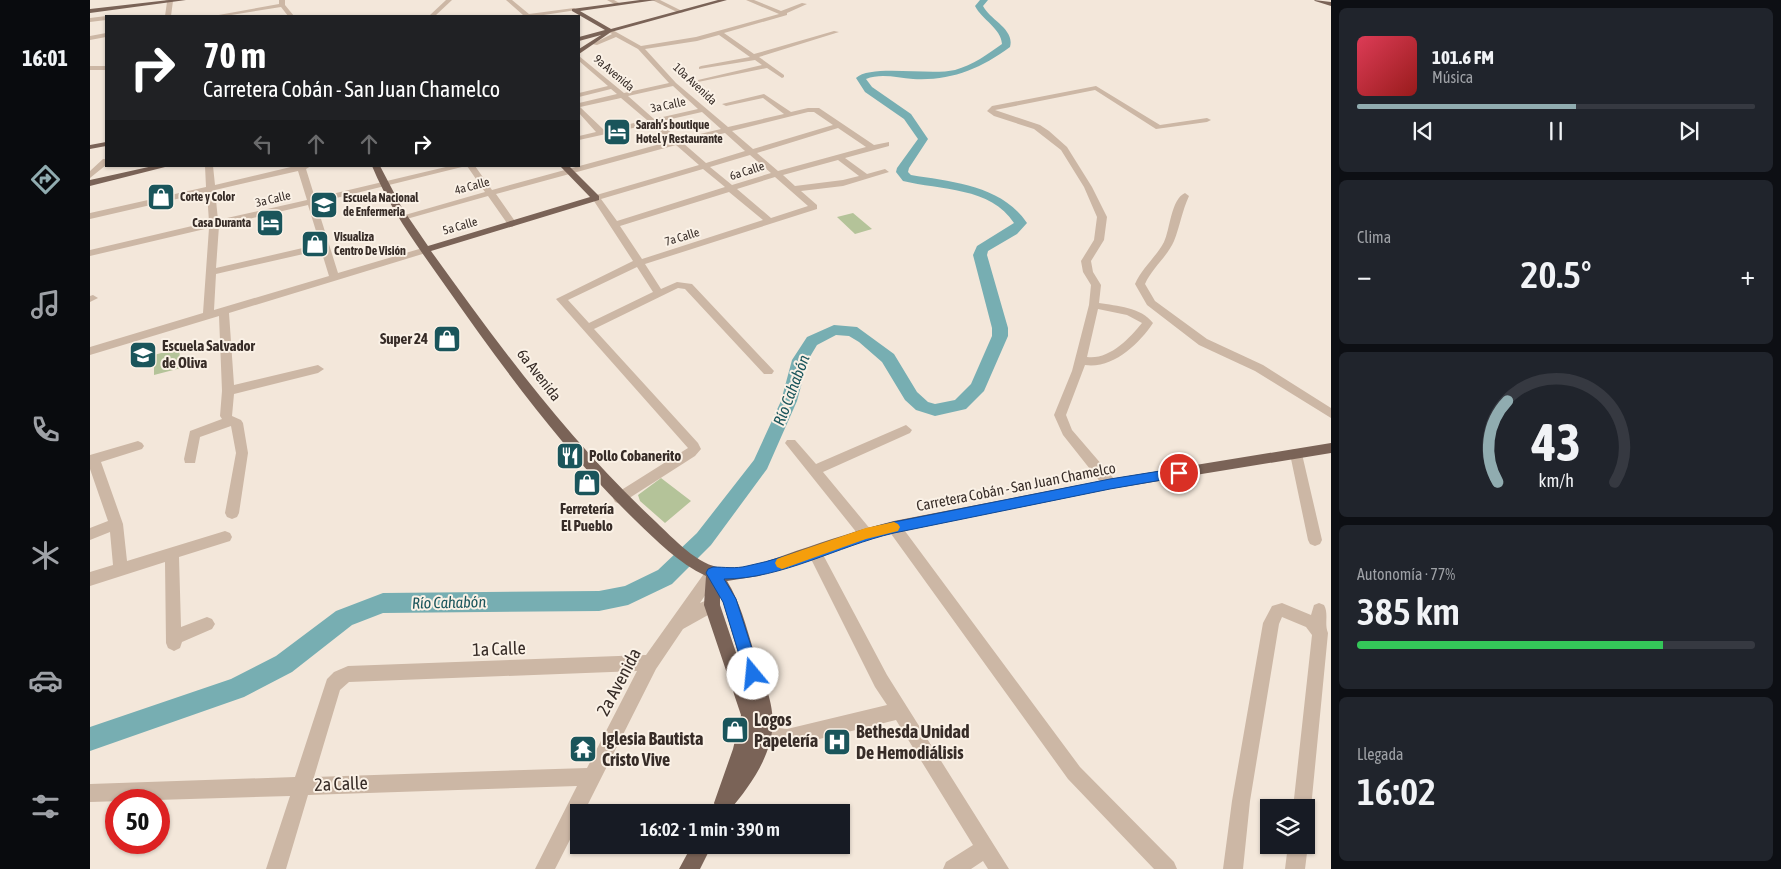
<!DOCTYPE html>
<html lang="es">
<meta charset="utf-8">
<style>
:root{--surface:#171b24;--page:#20242c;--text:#f1f3f6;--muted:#9ea1a6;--line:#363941;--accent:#90acb0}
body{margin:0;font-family:"Asap Condensed",sans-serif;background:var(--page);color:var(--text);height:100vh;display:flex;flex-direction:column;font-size:19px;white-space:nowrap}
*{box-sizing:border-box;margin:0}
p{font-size:16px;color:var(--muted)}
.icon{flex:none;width:28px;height:28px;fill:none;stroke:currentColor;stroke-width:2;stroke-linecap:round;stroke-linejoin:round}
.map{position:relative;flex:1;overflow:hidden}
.side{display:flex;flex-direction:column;gap:8px;padding:8px;background:#0d0f14;width:450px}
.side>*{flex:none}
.top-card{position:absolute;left:15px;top:15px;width:475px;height:152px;border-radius:0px;box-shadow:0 1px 4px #0004;background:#202124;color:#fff;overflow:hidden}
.controls{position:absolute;left:1170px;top:799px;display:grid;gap:10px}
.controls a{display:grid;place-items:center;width:55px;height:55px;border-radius:0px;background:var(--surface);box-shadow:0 1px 4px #0004;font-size:25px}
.speed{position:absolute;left:15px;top:789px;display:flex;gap:10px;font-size:25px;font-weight:700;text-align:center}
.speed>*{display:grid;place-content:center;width:65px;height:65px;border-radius:50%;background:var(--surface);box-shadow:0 1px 4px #0004;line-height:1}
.speed .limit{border:8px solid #d22;background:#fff;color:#111}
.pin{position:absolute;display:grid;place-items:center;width:42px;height:42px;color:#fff;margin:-21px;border:2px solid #fff;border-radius:50%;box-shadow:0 1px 5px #0007}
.me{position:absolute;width:55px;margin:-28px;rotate:343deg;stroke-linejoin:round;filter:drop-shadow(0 0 4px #0008)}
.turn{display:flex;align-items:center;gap:18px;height:105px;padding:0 15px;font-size:22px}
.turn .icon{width:65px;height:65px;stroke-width:2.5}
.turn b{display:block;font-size:35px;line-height:42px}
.lanes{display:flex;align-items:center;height:48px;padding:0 15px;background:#0003;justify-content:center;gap:25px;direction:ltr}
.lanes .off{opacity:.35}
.big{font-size:38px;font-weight:600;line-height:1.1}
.side .card{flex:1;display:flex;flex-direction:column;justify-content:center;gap:8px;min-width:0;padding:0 18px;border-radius:8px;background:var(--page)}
.side .dial{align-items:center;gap:0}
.dial svg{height:130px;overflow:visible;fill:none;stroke:var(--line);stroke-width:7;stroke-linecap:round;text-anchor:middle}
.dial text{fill:var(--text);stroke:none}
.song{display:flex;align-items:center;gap:15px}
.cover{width:60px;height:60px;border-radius:8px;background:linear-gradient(135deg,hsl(350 70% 55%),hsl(0 70% 35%))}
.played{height:5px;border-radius:2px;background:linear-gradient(90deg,var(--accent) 55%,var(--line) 55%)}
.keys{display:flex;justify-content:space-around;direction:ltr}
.heat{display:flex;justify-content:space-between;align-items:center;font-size:28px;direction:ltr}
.charge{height:8px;border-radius:4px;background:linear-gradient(90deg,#34c759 77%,var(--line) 0)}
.trip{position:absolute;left:480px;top:804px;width:280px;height:50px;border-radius:0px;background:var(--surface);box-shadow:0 1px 4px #0004;font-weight:600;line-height:50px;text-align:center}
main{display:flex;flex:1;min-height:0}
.tab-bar{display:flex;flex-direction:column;width:90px;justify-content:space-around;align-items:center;background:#090b0e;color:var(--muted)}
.tab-bar .icon{width:35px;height:35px}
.tab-bar .current{color:var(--accent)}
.tab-bar b{font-size:22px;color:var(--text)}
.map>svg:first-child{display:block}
</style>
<main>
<nav class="tab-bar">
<b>16:01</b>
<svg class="icon current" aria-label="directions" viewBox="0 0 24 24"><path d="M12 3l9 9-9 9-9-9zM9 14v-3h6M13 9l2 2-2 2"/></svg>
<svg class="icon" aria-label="music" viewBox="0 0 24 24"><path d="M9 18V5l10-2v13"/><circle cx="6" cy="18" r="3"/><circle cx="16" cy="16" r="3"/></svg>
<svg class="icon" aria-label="phone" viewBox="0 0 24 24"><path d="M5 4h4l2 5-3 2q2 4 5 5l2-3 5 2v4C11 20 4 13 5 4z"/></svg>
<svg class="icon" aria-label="climate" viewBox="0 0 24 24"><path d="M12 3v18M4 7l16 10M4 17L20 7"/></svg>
<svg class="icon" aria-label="car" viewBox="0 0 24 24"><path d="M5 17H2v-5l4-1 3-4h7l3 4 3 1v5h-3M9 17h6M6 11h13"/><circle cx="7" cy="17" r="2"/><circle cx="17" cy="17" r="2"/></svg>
<svg class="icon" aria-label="filters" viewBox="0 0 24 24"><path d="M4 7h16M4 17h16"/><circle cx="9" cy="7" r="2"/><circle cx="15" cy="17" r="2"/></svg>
</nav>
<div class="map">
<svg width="1241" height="869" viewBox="0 0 1241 869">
<rect width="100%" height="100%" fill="#f3e7da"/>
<!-- green -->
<path fill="#b4c399" d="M763 213 782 229 765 234 747 217Z
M89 348 91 368 64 375V355Z
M571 478 601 501 575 523 550 501 548 495Z"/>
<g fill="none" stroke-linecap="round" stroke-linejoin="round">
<!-- river -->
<path fill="#77aeb2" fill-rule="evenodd" d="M890 0H898L893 6C900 20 925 29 920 47 890 69 861 81 823 79 808 78 791 73 776 79L782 87 821 114 838 139 819 168 818 172 821 175C863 182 911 185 937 223L927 234 898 251 897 255 918 328V336L894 391 876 409 845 416 826 410 815 400 792 362 769 342 759 336 746 335 727 345 718 360 707 401 677 469 621 545 582 584 538 605 509 611 293 613 262 625 202 672 154 697 0 751V727L141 679 186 656 246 611 293 593 509 591 535 586 568 570 607 533 664 460 691 401 702 360 717 337 744 325 767 327 804 354 827 392 838 402 845 404 865 400 881 384 902 336V328L883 255 887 246 924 223C901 187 850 190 813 181L806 172 807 168 828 139 814 119 775 92 766 78C781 64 840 76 865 70 883 65 898 54 912 44 911 28 892 20 885 6Z"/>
<!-- minor -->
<path fill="#ccb7a5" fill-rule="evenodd" d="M75 0 83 1 81 16H75L77 2Z
M189 0H195V5L204 16H198L191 7 135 16H123L189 4Z
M356 0H362L345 16H339Z
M416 0H422L439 14 484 8 487 10 447 16H431L433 15Z
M517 0H524L531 4 526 5Z
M562 0H570L594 12 589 13Z
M656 0H664L691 11 712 3 717 4 697 13V15L634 33 664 54 744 31 749 32 669 57 694 75V77L692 78 677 68 608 82V80L672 65 665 60 609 69V67L611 66 660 57 629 35 607 41 555 49 586 83 638 127 694 114 673 98 636 106 632 104 674 94 701 112 718 108H729L784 145 799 142V146L755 158 777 174 795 169 799 172 753 186 711 191 727 205V209L555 264 571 289 587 282 602 284 684 371 682 374H674L595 289 588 288 504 329 608 443 611 449 605 456 530 504 525 502 523 498 525 494 598 448 466 299 543 261 502 198 503 196 609 165 586 145 406 194 427 224 422 227 419 226 398 196 313 220 308 217 395 192 377 166H385L402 190 581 141 561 124 489 140V136L506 132 489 113V103L527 94 521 89 489 97V93L518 86 489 61V56L534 93 579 83 548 49 526 37 507 45 502 44 522 34 516 30 519 28 551 46 606 37 689 14ZM583 86 608 109 564 119 538 96ZM531 98 557 120 514 130 490 107ZM612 112 631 129 589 139 568 122ZM718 112H724L743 125 663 149 642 131ZM748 128 776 147 688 171 667 153ZM635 133 655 151 616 163 593 143ZM660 155 681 173 642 185 620 167ZM748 160 769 176 753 180 705 186 693 175ZM613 169 635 187 527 221 511 199ZM685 177 718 206 681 218 647 189ZM639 192 673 220 552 259 530 226ZM547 267 563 292 499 323 478 300Z
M16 16V20L0 22V18Z
M16 33V37L0 40V36Z
M0 66H16V70H0Z
M1006 86 1070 125 1117 118 1121 120 1117 122 1066 129 1005 90 905 110 950 125 959 131 977 147 1002 187 1017 217 1014 240 1001 261 1003 272 1011 285 1009 303C1027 306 1051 307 1063 323 1049 344 1023 369 995 365L976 415 982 430 1025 480 1027 484 1025 488H1015L973 435 964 415 982 371 999 305 1001 285 993 272 991 261 1004 240 1007 217 994 187 971 150 944 129 904 116 897 111 902 106ZM1008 309 1037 315 1052 323C1039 339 1019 360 997 357Z
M13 159H16V165L0 178V171Z
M115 166H123L125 185 205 166H221L216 169 225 198 360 166H376L226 203 248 273 336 247 341 250 339 252 139 313 144 385 228 365 234 369 228 373 144 394 142 416 151 420 153 423 158 453 149 513 147 517 142 519 137 517 135 513 146 453 141 426 110 437 105 463H95L94 459 100 431 132 419 130 416 132 391 129 316 0 355V347L113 313 119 228 0 256V250L119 222 117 192 0 219V213L116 187ZM208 171 217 200 128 220 125 190ZM218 205 230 244 126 268 129 226ZM231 250 239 276 124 310 126 274Z
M1095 193 1099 196C1092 211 1090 226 1084 241 1077 257 1062 268 1055 284L1065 301 1117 339 1173 365 1241 408V418L1165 371 1109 345 1057 305 1045 284C1052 268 1066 257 1074 242 1080 230 1081 199 1095 193Z
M3 295 8 298 0 302V296Z
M816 425 822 430 820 433 733 472 781 530 783 534 781 538 776 540 771 538 695 443 697 440H705L726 464Z
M48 441 52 443 54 446 52 449 11 462 33 524 37 561 135 531 140 533 142 537 140 541 89 557 91 627 117 617 122 619 125 624 122 629 92 642 90 648 84 651 78 648 76 643 75 562 0 586V572L23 565 20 532 0 540V528L18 521 0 469V455Z
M1206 449 1211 450 1212 454 1232 540 1230 544 1225 546 1220 544 1218 540 1200 454 1201 450Z
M804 521 809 523 990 767 1084 862 1087 869H1064L978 779 799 531 797 527 799 523Z
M725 547 730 549 797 675 919 869H898L893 861 881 869H853L856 862 883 845 806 720 697 747 658 740 655 734 658 728 664 725 697 729 797 705 785 687 718 553 720 549Z
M623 566 628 568 630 573 610 603 622 598 627 600 630 605 627 610 593 629 566 669 494 812H489V822L465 869H445L487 786 218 795 196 869H176L200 796 0 802V784L205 777 237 679 244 672 258 666 556 655 618 568ZM547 671 497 768 224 777 250 690 259 682Z
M1192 603 1221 615 1224 605 1229 603 1234 605C1239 614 1234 624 1238 633L1221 808 1216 815V808H1203L1222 635 1216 627 1192 617 1189 624 1160 801 1153 869H1133L1142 801 1173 623 1182 606Z
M1216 842 1218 845 1215 869H1195L1198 845H1216Z"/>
<!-- major -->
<path fill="#7a6357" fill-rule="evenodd" d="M79 0H96L0 13V9Z
M550 0H566L490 11 521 29 628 0H637L521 32 489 54V49L511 35 489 41V37L515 30 482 11V9Z
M1224 0 1241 2V6L1225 1Z
M16 142V146L0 149V145Z
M63 166H79L0 186V180Z
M282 166H290L312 208 338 246 500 197 470 166H479L509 196V200L341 251C410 347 479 441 566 522 583 538 608 566 633 568 658 570 683 559 706 551 739 540 771 529 804 521L1020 479 1241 443V453L1020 489 804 533 776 540 669 576 637 581C650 602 656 626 663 649 669 668 680 693 682 712 687 749 662 784 639 811H627L624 803 643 749 651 715 614 605 616 576C588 563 567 541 545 520 474 451 416 372 359 291 331 251 301 212 282 166ZM630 596 633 602 662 700 630 605Z
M602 845H622L610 869H589Z"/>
</g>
<!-- route -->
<path fill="#1a73e8" stroke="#114b97" d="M1089 468 1095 473 1089 477 1020 489 804 533C748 546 692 579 634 579L646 599 670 674 668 679 663 681 658 679 655 674 633 602 616 573 618 569 623 567C634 567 646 569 657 566 707 556 754 533 804 522L1020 479Z"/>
<!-- slow -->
<path fill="#f59e0b" d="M804 522 808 524 810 527 808 531 776 539 692 569 687 567 685 563 687 559 692 557 776 528Z"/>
<!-- icons -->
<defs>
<g id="hotel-square" transform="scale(1.4375)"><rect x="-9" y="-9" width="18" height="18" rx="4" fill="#1a555b" stroke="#faf1e6"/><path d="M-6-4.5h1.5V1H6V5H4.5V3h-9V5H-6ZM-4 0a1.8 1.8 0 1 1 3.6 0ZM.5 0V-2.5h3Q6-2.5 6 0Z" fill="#fff"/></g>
<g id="shop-square" transform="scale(1.4375)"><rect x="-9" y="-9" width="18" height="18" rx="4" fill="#1a555b" stroke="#faf1e6"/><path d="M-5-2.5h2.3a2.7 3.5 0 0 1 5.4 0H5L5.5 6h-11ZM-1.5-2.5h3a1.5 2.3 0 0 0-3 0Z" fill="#fff"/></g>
<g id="school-square" transform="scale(1.4375)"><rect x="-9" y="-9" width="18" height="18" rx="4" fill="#1a555b" stroke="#faf1e6"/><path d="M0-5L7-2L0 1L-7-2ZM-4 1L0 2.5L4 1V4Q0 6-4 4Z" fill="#fff"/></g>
<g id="restaurant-square" transform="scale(1.4375)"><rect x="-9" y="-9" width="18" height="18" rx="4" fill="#1a555b" stroke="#faf1e6"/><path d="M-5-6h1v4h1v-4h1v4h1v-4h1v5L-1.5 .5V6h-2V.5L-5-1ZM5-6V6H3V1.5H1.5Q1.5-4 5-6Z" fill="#fff"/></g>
<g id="hospital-square" transform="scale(1.4375)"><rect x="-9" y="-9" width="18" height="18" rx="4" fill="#1a555b" stroke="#faf1e6"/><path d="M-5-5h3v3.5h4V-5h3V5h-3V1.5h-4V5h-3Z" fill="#fff"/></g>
<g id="temple-square" transform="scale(1.4375)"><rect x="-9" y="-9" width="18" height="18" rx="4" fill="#1a555b" stroke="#faf1e6"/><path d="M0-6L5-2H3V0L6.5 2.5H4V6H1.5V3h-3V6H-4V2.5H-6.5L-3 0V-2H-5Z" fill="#fff"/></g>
</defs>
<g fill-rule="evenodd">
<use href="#hotel-square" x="527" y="132"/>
<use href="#shop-square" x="71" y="197"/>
<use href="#school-square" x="234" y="205"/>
<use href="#hotel-square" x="180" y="223"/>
<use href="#shop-square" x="225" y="244"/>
<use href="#shop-square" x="357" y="339"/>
<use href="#school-square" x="53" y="355"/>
<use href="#restaurant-square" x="480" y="456"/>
<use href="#shop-square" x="497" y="483"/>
<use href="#shop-square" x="645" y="730"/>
<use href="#hospital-square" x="747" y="742"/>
<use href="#temple-square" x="493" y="749"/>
</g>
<g text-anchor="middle" stroke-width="4" stroke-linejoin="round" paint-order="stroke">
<!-- far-street labels -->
<g font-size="12" fill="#372c27" stroke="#faf1e6">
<text transform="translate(524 73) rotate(40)" y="4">9a Avenida</text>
<text transform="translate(605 84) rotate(43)" y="4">10a Avenida</text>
<text transform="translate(578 105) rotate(-12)" y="4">3a Calle</text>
<text transform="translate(657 171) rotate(-18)" y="4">6a Calle</text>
<text transform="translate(382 186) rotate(-15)" y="4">4a Calle</text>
<text transform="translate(183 199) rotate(-13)" y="4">3a Calle</text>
<text transform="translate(370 226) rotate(-16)" y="4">5a Calle</text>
<text transform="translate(592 237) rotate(-17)" y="4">7a Calle</text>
</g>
<!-- far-poi labels -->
<g font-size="12" font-weight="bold" fill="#372c27" stroke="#faf1e6" text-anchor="start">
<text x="546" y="129">Sarah’s boutique<tspan x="546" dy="14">Hotel y Restaurante</tspan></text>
<text x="90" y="201">Corte y Color</text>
<text x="253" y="202">Escuela Nacional<tspan x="253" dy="14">de Enfermeria</tspan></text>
<text x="161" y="227" text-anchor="end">Casa Duranta</text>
<text x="244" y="241">Visualiza<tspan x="244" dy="14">Centro De Visión</tspan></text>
</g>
<!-- poi labels -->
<g font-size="15" font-weight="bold" fill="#372c27" stroke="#faf1e6" text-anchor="start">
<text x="338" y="344" text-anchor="end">Super 24</text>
<text x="72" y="351">Escuela Salvador<tspan x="72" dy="17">de Oliva</tspan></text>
<text x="499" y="461">Pollo Cobanerito</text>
<text x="497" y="514" text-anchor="middle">Ferretería<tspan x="497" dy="17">El Pueblo</tspan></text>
</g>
<!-- street labels -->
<g font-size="15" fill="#372c27" stroke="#faf1e6">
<text transform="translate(449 375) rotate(52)" y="5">6a Avenida</text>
<text transform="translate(926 487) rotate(-11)" y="5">Carretera Cobán - San Juan Chamelco</text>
</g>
<!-- water labels -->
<g font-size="16" font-style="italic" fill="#1a555b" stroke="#faf1e6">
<text transform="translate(701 390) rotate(-69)" y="6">Río Cahabón</text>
<text transform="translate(359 602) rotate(-1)" y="6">Río Cahabón</text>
</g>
<!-- near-street labels -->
<g font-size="18" fill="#372c27" stroke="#faf1e6">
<text transform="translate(409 649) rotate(-2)" y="6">1a Calle</text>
<text transform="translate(529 682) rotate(-62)" y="6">2a Avenida</text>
<text transform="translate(251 784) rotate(-2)" y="6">2a Calle</text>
</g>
<!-- near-poi labels -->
<g font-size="18" font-weight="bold" fill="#372c27" stroke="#faf1e6" text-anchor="start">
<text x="664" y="726">Logos<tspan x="664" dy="21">Papelería</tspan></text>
<text x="766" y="738">Bethesda Unidad<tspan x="766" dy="21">De Hemodiálisis</tspan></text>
<text x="512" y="745">Iglesia Bautista<tspan x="512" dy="21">Cristo Vive</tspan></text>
</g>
</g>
</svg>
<div class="controls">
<a><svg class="icon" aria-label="layers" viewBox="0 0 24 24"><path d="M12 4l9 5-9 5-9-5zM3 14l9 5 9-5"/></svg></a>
</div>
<div class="speed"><div class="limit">50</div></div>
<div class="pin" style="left:1089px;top:473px;background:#d93025"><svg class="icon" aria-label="arrive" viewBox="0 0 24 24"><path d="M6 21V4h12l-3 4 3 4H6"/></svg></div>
<svg class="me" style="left:663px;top:674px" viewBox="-20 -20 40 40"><circle r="19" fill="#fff"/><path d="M0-13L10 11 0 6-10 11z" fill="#1a73e8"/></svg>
<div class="trip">16:02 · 1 min · 390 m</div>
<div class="top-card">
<div class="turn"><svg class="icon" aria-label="right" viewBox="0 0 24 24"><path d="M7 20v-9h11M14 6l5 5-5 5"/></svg><div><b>70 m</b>Carretera Cobán - San Juan Chamelco</div></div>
<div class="lanes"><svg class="icon off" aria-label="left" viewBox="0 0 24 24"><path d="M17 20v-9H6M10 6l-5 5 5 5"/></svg><svg class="icon off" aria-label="ahead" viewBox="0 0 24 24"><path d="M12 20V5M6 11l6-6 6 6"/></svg><svg class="icon off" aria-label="ahead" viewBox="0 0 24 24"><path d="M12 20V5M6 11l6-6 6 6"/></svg><svg class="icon" aria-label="right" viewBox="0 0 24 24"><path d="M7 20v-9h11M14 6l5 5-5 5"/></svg></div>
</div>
</div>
<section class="side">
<div class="card">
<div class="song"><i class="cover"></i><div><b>101.6 FM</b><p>Música</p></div></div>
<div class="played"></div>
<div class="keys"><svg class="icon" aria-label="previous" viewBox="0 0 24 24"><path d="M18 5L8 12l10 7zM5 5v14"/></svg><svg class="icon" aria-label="pause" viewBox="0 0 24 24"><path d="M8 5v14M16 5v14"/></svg><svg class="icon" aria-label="next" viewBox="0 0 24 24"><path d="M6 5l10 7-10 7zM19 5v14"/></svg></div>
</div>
<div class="card"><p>Clima</p>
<div class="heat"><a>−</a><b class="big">20.5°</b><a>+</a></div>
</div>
<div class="card dial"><svg viewBox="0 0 100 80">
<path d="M14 69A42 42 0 1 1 86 69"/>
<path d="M14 69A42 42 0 0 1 20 19" stroke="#90acb0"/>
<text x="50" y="56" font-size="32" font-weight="700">43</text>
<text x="50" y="72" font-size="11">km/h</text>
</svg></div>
<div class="card"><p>Autonomía · 77%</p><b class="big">385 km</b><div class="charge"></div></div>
<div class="card"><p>Llegada</p><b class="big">16:02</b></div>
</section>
</main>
